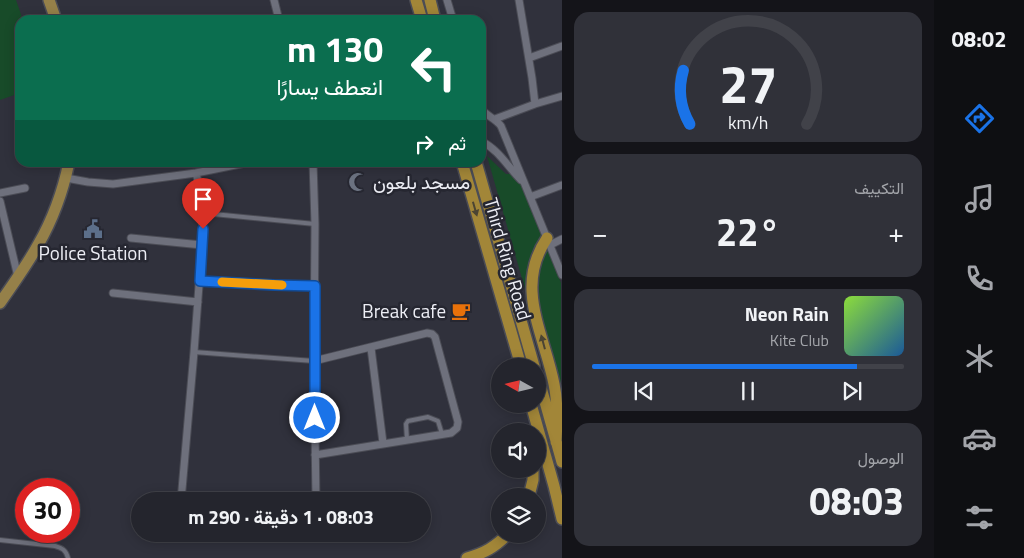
<!DOCTYPE html>
<html lang="ar">
<meta charset="utf-8">
<style>
:root{--surface:#24252d;--page:#303139;--text:#f1f3f6;--muted:#a3a5aa;--line:#414249;--accent:#1a73e8}
body{margin:0;font-family:"Titillium Web",Vazirmatn,sans-serif;background:var(--page);color:var(--text);direction:rtl;height:100vh;display:flex;flex-direction:column;font-size:19px;white-space:nowrap}
*{box-sizing:border-box;margin:0}
p{font-size:16px;color:var(--muted)}
.icon{flex:none;width:28px;height:28px;fill:none;stroke:currentColor;stroke-width:2;stroke-linecap:round;stroke-linejoin:round}
.map{position:relative;flex:1;overflow:hidden;direction:ltr}
.sheet{display:flex;flex-direction:column;gap:12px;padding:12px;background:#141419;width:372px}
.sheet>*{flex:none}
.guide{position:absolute;left:15px;top:15px;width:471px;height:152px;border-radius:15px;box-shadow:0 2px 12px #0003,0 0 0 1px var(--line);direction:rtl;background:#0b6e4f;color:#fff;overflow:hidden}
.needle{width:32px;rotate:278deg}
.buttons{position:absolute;left:491px;top:358px;display:grid;gap:10px}
.buttons a{display:grid;place-items:center;width:55px;height:55px;border-radius:50%;background:var(--surface);box-shadow:0 2px 12px #0003,0 0 0 1px var(--line);font-size:25px}
.speed{position:absolute;left:15px;top:478px;display:flex;gap:10px;font-size:25px;font-weight:700;text-align:center}
.speed>*{display:grid;place-content:center;width:65px;height:65px;border-radius:50%;background:var(--surface);box-shadow:0 2px 12px #0003,0 0 0 1px var(--line);line-height:1}
.speed .limit{border:8px solid #d22;background:#fff;color:#111}
.pin{position:absolute;display:grid;place-items:center;width:42px;height:42px;color:#fff;margin:-51px -21px;border-radius:50% 50% 50% 0;rotate:-45deg;box-shadow:0 0 5px #0007}
.pin .icon{rotate:45deg}
.me{position:absolute;width:55px;margin:-28px;rotate:0deg;stroke-linejoin:round;filter:drop-shadow(0 0 4px #0008)}
.turn{display:flex;align-items:center;gap:18px;height:105px;padding:0 20px;font-size:22px}
.turn .icon{width:65px;height:65px;stroke-width:2.5}
.turn b{display:block;font-size:35px;line-height:42px}
.then{display:flex;align-items:center;height:48px;padding:0 20px;background:#0003;gap:10px;font-size:19px}
.big{font-size:38px;font-weight:700;line-height:1.1}
.sheet .tile{flex:1;display:flex;flex-direction:column;justify-content:center;gap:8px;min-width:0;padding:0 18px;border-radius:15px;background:var(--page)}
.sheet .dial{align-items:center;gap:0}
.dial svg{height:130px;overflow:visible;fill:none;stroke:var(--line);stroke-width:7;stroke-linecap:round;text-anchor:middle}
.dial text{fill:var(--text);stroke:none}
.song{display:flex;align-items:center;gap:15px}
.cover{width:60px;height:60px;border-radius:8px;background:linear-gradient(135deg,hsl(90 70% 55%),hsl(210 70% 35%))}
.played{height:5px;border-radius:2px;background:linear-gradient(90deg,var(--accent) 85%,var(--line) 85%)}
.keys{display:flex;justify-content:space-around;direction:ltr}
.heat{display:flex;justify-content:space-between;align-items:center;font-size:28px;direction:ltr}
.trip{position:absolute;left:131px;top:492px;width:300px;height:50px;border-radius:25px;background:var(--surface);box-shadow:0 2px 12px #0003,0 0 0 1px var(--line);font-weight:700;line-height:50px;text-align:center;direction:rtl}
main{display:flex;flex:1;min-height:0}
.menu{display:flex;flex-direction:column;width:90px;justify-content:space-around;align-items:center;background:#0e0f12;color:var(--muted)}
.menu .icon{width:35px;height:35px}
.menu .selected{color:var(--accent)}
.menu b{font-size:22px;color:var(--text)}
.map>svg:first-child{display:block}
</style>
<main>
<nav class="menu">
<b>08:02</b>
<svg class="icon selected" aria-label="directions" viewBox="0 0 24 24"><path d="M12 3l9 9-9 9-9-9zM9 14v-3h6M13 9l2 2-2 2"/></svg>
<svg class="icon" aria-label="music" viewBox="0 0 24 24"><path d="M9 18V5l10-2v13"/><circle cx="6" cy="18" r="3"/><circle cx="16" cy="16" r="3"/></svg>
<svg class="icon" aria-label="phone" viewBox="0 0 24 24"><path d="M5 4h4l2 5-3 2q2 4 5 5l2-3 5 2v4C11 20 4 13 5 4z"/></svg>
<svg class="icon" aria-label="climate" viewBox="0 0 24 24"><path d="M12 3v18M4 7l16 10M4 17L20 7"/></svg>
<svg class="icon" aria-label="car" viewBox="0 0 24 24"><path d="M5 17H2v-5l4-1 3-4h7l3 4 3 1v5h-3M9 17h6M6 11h13"/><circle cx="7" cy="17" r="2"/><circle cx="17" cy="17" r="2"/></svg>
<svg class="icon" aria-label="filters" viewBox="0 0 24 24"><path d="M4 7h16M4 17h16"/><circle cx="9" cy="7" r="2"/><circle cx="15" cy="17" r="2"/></svg>
</nav>
<section class="sheet">
<div class="tile dial"><svg viewBox="0 0 100 80">
<path d="M14 69A42 42 0 1 1 86 69"/>
<path d="M14 69A42 42 0 0 1 10 36" stroke="#1a73e8"/>
<text x="50" y="56" font-size="32" font-weight="700">27</text>
<text x="50" y="72" font-size="11">km/h</text>
</svg></div>
<div class="tile"><p>التكييف</p>
<div class="heat"><a>−</a><b class="big">22°</b><a>+</a></div>
</div>
<div class="tile">
<div class="song"><i class="cover"></i><div><b>Neon Rain</b><p>Kite Club</p></div></div>
<div class="played"></div>
<div class="keys"><svg class="icon" aria-label="previous" viewBox="0 0 24 24"><path d="M18 5L8 12l10 7zM5 5v14"/></svg><svg class="icon" aria-label="pause" viewBox="0 0 24 24"><path d="M8 5v14M16 5v14"/></svg><svg class="icon" aria-label="next" viewBox="0 0 24 24"><path d="M6 5l10 7-10 7zM19 5v14"/></svg></div>
</div>
<div class="tile"><p>الوصول</p><b class="big">08:03</b></div>
</section>
<div class="map">
<svg width="562" height="558" viewBox="0 0 562 558">
<rect width="100%" height="100%" fill="#30313c"/>
<!-- green -->
<path fill="#184b29" d="M0 0H16L23 20H20V93L0 100Z
M487 156 506 174H517L561 283V415Z"/>
<g fill="none" stroke-linecap="round" stroke-linejoin="round">
<!-- service casing -->
<g stroke="#4b4c55" stroke-width="6">
<path id="service" d="M203 213 315 224
M200 281 274 285 315 286
M194 352 314 361
M407 440 406 424 408 421 428 417 438 421 442 434
M0 540 55 546C62 548 66 550 68 558"/>
</g>
<!-- minor casing -->
<g stroke="#4b4c55" stroke-width="9">
<path id="minor" d="M274 0 279 20
M447 0 453 20
M519 0 532 78 535 104
M529 58 562 46
M481 109C487 116 496 119 501 126L562 275
M495 119 535 104 562 96
M481 141C499 150 508 167 521 180
M313 162 315 224 314 361 316 501
M66 178 88 182 113 184 196 173 250 162
M0 193 25 188
M530 197 562 185
M0 201 18 277
M131 238 202 245
M550 245 562 239
M113 293 198 302
M371 348 383 443
M314 361 427 333 432 334 435 337 458 422 457 428 451 433 315 455
M181 501 194 352 202 245 203 213 201 193 196 173"/>
</g>
<!-- primary casing -->
<g stroke="#4b4c55" stroke-width="14">
<path id="primary" d="M49 0 56 20
M0 303C13 284 27 265 38 245 53 219 63 191 69 162"/>
</g>
<!-- trunk casing -->
<g stroke="#4b4c55" stroke-width="14">
<path id="trunk" d="M416 0 422 20
M430 0 435 20
M462 162 521 366
M476 162 534 366
M547 238C514 287 544 333 554 384 558 403 557 423 556 442
M538 377 562 462
M531 404 554 486 562 519
M529 496 533 480V469
M467 558C485 553 495 547 508 534"/>
</g>
<!-- service -->
<use href="#service" stroke="#6e707c" stroke-width="4"/>
<!-- minor -->
<use href="#minor" stroke="#6e707c" stroke-width="7"/>
<!-- primary -->
<use href="#primary" stroke="#958049" stroke-width="11"/>
<!-- trunk -->
<use href="#trunk" stroke="#a28638" stroke-width="11"/>
</g>
<!-- one-way arrows -->
<defs><path id="oneway-solid" d="M-6-.8H1V-3.2L6.5 0L1 3.2V.8H-6Z" transform="scale(1.25)"/></defs>
<g fill="#4b4433">
<use href="#oneway-solid" transform="translate(475 209) rotate(74)"/>
<use href="#oneway-solid" transform="translate(543 342) rotate(-105)"/>
</g>
<g fill="none" stroke-linecap="round" stroke-linejoin="round">
<!-- route casing -->
<g stroke="#114b97" stroke-width="12">
<path id="route" d="M203 229 200 281 274 285 315 286V418"/>
</g>
<!-- route -->
<use href="#route" stroke="#1a73e8" stroke-width="9"/>
<!-- slow -->
<path stroke="#f59e0b" stroke-width="9" d="M222 282 282 285"/>
</g>
<!-- icons -->
<defs>
<g id="mosque-bare" transform="scale(1.5)"><path d="M3.5-4.9A6 6 0 1 0 3.5 4.9A5 5 0 1 1 3.5-4.9Z" fill="#6b7280" stroke="#262731" stroke-width="2.5" paint-order="stroke"/></g>
<g id="civic-bare" transform="scale(1.5)"><path d="M-.6-6.5H3V-4.5H.6V-3L4-1V1h2V6H-6V1h2V-1L-.6-3ZM-1.2 2.5V6h2.4V2.5Z" fill="#5c6f8a" stroke="#262731" stroke-width="2.5" paint-order="stroke"/></g>
<g id="cafe-bare" transform="scale(1.5)"><path d="M-5.5-4.5H6V0H3Q3 3.5 0 3.5H-2.5Q-5.5 3.5-5.5 0ZM3-3.2v2h1.7v-2ZM-6 4.5H4V6H-6Z" fill="#e8710a" stroke="#262731" stroke-width="2.5" paint-order="stroke"/></g>
</defs>
<g fill-rule="evenodd">
<use href="#mosque-bare" x="358" y="182"/>
<use href="#civic-bare" x="93" y="229"/>
<use href="#cafe-bare" x="461" y="311"/>
</g>
<g text-anchor="middle" stroke-width="5" stroke-linejoin="round" paint-order="stroke">
<!-- poi labels -->
<g font-size="19" fill="#edeef5" stroke="#262731" text-anchor="start">
<text x="373" y="189">مسجد بلعون</text>
<text x="93" y="260" text-anchor="middle">Police Station</text>
<text x="446" y="318" text-anchor="end">Break cafe</text>
</g>
<!-- street labels -->
<g font-size="19" fill="#edeef5" stroke="#262731">
<text transform="translate(508 259) rotate(74)" y="7">Third Ring Road</text>
</g>
</g>
</svg>
<div class="buttons">
<a><svg class="needle" viewBox="-14 -14 28 28"><path d="M0-13l5 13h-10z" fill="#e53935"/><path d="M0 13l5-13h-10z" fill="#a3a5aa"/></svg></a>
<a><svg class="icon" aria-label="sound" viewBox="0 0 24 24"><path d="M4 9h4l5-4v14l-5-4H4zM17 9q2 3 0 6"/></svg></a>
<a><svg class="icon" aria-label="layers" viewBox="0 0 24 24"><path d="M12 4l9 5-9 5-9-5zM3 14l9 5 9-5"/></svg></a>
</div>
<div class="speed"><div class="limit">30</div></div>
<div class="pin" style="left:203px;top:229px;background:#d93025"><svg class="icon" aria-label="arrive" viewBox="0 0 24 24"><path d="M6 21V4h12l-3 4 3 4H6"/></svg></div>
<svg class="me" style="left:315px;top:418px" viewBox="-20 -20 40 40"><circle r="17" fill="#1a73e8" stroke="#fff" stroke-width="3"/><path d="M0-11L8 9 0 5-8 9z" fill="#fff"/></svg>
<div class="trip">08:03 · 1 دقيقة · 290 m</div>
<div class="guide">
<div class="turn"><svg class="icon" aria-label="left" viewBox="0 0 24 24"><path d="M17 20v-9H6M10 6l-5 5 5 5"/></svg><div><b>130 m</b>انعطف يسارًا</div></div>
<div class="then">ثم<svg class="icon" aria-label="right" viewBox="0 0 24 24"><path d="M7 20v-9h11M14 6l5 5-5 5"/></svg></div>
</div>
</div>
</main>
